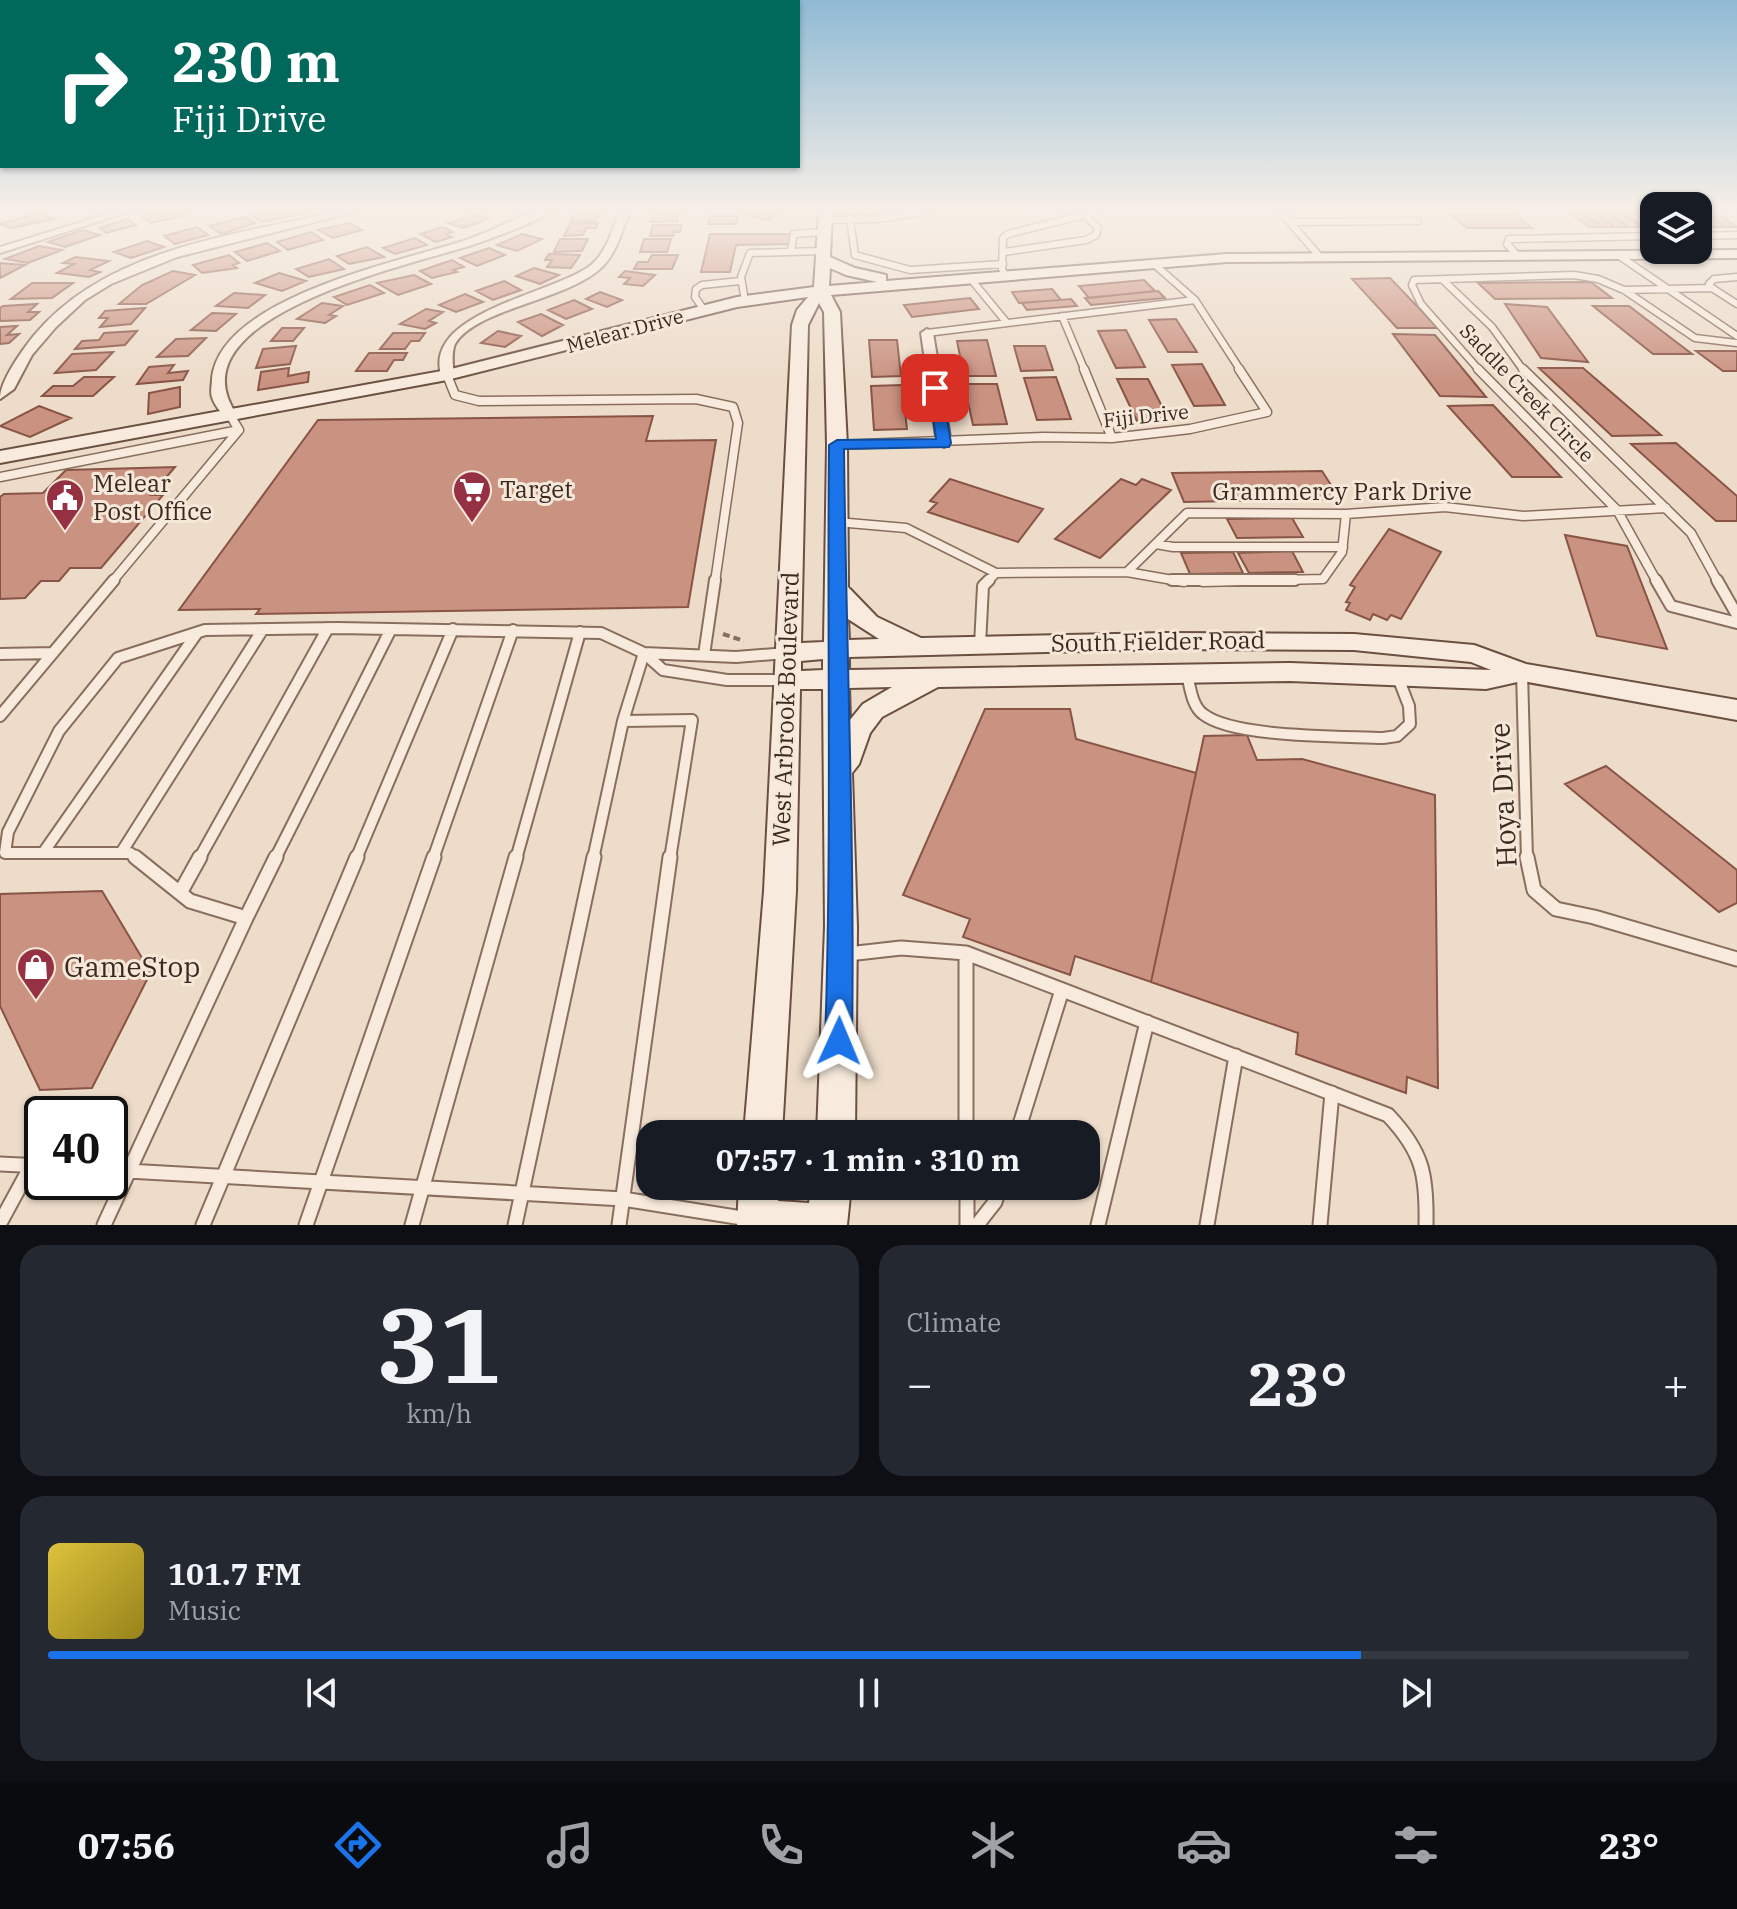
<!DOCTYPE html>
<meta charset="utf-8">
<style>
:root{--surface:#171b24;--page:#242831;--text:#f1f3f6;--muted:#9ea1a6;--line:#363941;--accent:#1a73e8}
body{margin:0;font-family:"IBM Plex Serif",serif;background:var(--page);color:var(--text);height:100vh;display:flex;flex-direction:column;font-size:30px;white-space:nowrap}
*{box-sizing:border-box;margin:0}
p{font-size:26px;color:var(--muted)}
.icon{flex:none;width:44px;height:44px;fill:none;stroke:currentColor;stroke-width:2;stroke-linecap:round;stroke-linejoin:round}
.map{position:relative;height:1225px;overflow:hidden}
.drawer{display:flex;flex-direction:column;gap:20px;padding:20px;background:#0d0f14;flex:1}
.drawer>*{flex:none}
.banner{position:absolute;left:0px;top:0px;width:800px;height:168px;box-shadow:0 2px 6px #0004;background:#00695c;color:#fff;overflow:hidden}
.buttons{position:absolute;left:1640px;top:192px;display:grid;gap:16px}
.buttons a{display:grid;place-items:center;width:72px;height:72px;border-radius:16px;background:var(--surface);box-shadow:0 2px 6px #0004;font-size:40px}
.speed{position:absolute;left:24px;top:1096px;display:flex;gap:16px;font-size:40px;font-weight:700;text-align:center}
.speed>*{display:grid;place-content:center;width:104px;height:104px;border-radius:50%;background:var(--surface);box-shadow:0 2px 6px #0004;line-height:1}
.speed .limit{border:4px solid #111;border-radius:12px;background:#fff;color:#111}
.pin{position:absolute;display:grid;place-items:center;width:68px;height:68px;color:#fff;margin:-34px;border-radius:16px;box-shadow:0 4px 12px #0006}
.me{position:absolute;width:88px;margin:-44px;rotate:1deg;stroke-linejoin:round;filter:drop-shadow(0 0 6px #0008)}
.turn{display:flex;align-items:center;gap:28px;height:168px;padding:0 40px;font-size:36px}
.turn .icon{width:104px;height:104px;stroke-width:2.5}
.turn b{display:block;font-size:56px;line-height:68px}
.big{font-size:60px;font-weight:700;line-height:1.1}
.drawer .widget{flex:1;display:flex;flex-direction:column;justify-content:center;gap:12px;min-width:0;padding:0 28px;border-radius:24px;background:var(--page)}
.drawer .dial{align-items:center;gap:0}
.dial b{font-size:104px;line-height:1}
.song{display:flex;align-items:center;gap:24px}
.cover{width:96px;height:96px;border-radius:12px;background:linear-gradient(135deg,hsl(50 70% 55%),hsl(50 70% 35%))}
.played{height:8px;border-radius:4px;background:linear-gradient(90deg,var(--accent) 80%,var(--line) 80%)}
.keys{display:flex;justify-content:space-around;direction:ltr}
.heat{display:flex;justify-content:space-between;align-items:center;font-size:44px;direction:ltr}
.drawer .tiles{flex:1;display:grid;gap:20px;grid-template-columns:1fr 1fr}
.widget:last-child{grid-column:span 2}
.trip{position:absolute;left:636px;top:1120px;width:464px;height:80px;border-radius:24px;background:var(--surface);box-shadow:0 2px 6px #0004;font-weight:700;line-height:80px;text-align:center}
.tab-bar{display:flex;height:128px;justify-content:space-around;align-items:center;background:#090b0e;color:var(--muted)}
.tab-bar .icon{width:56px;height:56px}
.tab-bar .active{color:var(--accent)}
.tab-bar b{font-size:36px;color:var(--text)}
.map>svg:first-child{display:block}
</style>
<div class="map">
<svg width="1737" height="1225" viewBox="0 0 1737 1225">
<rect width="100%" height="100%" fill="#eddcca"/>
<!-- building -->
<path fill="#ca9281" stroke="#885445" stroke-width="2" d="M161 211H180L185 215 151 223 141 216Z
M272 211H296L301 214 262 222 252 216Z
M576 211H604L595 221 570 222Z
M655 211H680L677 221 651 222Z
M753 211H778L769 220 746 215Z
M37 213 55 219 11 228 0 224Z
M1704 213 1726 227H1713L1698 218V214Z
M1704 213H1716L1737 227H1726Z
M475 214 489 219 462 228 448 223Z
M1571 214H1584L1603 227H1589Z
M1584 214H1596L1615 227H1603Z
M1596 214H1609L1629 227H1615Z
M1609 214H1622L1642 227H1629Z
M1625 214H1637L1654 227H1645Z
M1451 215H1515L1532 228H1467Z
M710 216H738L736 224H708Z
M244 217 255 223 221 234 209 226Z
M127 219 136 225 106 233 100 228Z
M350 223 362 230 333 238 318 230Z
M598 223 596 228H586L583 235 564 236 570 224Z
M653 225H682L680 232H674L673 236H650Z
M197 227 208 235 175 244 164 236Z
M443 227 453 232 446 234 452 237 436 242 420 234Z
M83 230 100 235 65 247 48 242Z
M311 232 323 240 288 250 277 242Z
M522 234 542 239 517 251 497 245Z
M710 234H791L790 244 736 245 730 272H701Z
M415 238 427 245 395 254 383 248Z
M560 239H588L582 251 554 252Z
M644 239H671L667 252H640Z
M147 241 164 247 131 258 114 252Z
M267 243 280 251 247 261 235 252Z
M39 246 62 250 28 263 5 259Z
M367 247 384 257 349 264 337 256Z
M489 248 505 255 477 266 460 258Z
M549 254 580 255 571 268 547 267 552 260H545Z
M229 255 239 263 233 265 237 268 202 273 193 265Z
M652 255H678L672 269H634L638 262H648Z
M75 257 109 261 90 270 100 272 89 277 57 273 74 264 63 263Z
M329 259 344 269 309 277 296 269Z
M452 260 464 267 453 270 457 272 432 278 420 271Z
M0 263 25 265 0 278Z
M534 268 559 275 540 284 516 276Z
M173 271 195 275 146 304H119L142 285Z
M625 271 655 275 643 286 624 284 630 278 619 277Z
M279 273 306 281 282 291 255 283Z
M414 275 431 284 398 295 377 283Z
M1390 278 1438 328H1397L1352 279Z
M1144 280 1155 291 1089 298 1079 286Z
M504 281 521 290 493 300 476 291Z
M1591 282 1612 298 1495 299 1478 283Z
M32 283H73L52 298 11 299Z
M370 285 384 293 347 305 334 297Z
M1052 289 1061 300 1019 303 1012 292Z
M1158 291 1165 298 1091 305 1085 298Z
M600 292 622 300 607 307 586 299Z
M234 293 265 295 248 308 216 306Z
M465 294 483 302 456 312 439 305Z
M970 298 979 309 912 317 904 305Z
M1071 299 1077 306 1027 310 1022 303Z
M574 300 592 309 566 319 548 310Z
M322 303 343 306 329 315 336 316 325 323 297 319Z
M37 304 28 312H39L30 320 0 321V308L3 306Z
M1505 304 1547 307 1588 362 1541 358Z
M1593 306H1629L1692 354H1653Z
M145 308 131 324 100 327 108 318H99L105 311Z
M426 309 443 312 429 321 436 323 425 329 400 324Z
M212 313 236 314 216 331 191 330Z
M541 314 563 325 542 336 518 322Z
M1176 319 1197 352H1168L1149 320Z
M17 326 7 335 19 334 9 343 0 344V327Z
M282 328H304L293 341H271Z
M1126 330 1145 367 1116 368 1098 331Z
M137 331 125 345 75 349 82 341 99 340 104 333Z
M498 331 521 336 505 347 481 343Z
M393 333H425L419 341H411L405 349H380Z
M1393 334 1435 335 1486 397 1440 396Z
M206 338 188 356 157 357 176 339Z
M869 340H897L901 376 872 377Z
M987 340 996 376H964L957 341Z
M296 346 290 364 256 368 263 349Z
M1014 346H1045L1053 370 1021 371Z
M1696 351H1737V371H1723Z
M113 352 96 370 55 373 72 354Z
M369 353H407L403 360H394L387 371H356Z
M1202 364 1225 405 1194 406 1172 365Z
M174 365 168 373 188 371 183 380 137 384 149 367Z
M289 368 288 376 309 372 308 382 258 390 261 372Z
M1539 368H1583L1661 435 1612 436Z
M84 377H114L93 396H42L53 386H73Z
M1056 377 1071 419 1037 420 1024 378Z
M1117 379H1148L1169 420 1137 421Z
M964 384H997L1007 424 973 425Z
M902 385 907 429 874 430 871 386Z
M180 387V407L148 414 149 393Z
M1493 405 1561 477H1512L1448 406Z
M39 406 71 418 30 437 0 426Z
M653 416 646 441 716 440 688 607 256 614 260 609 179 610 318 420Z
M1676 443 1737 496V521H1716L1631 444Z
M175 467 151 495H163L101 568H70L59 581H41L25 598 0 599V497L4 494 43 493 66 470Z
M1322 471 1340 499 1184 502 1172 473Z
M950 479 1043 509 1018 542 928 512 937 503 930 501Z
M1121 479 1136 485 1142 479 1171 490 1100 558 1055 539Z
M1292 518 1303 537 1237 538 1227 519Z
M1389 529 1441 552 1401 619 1391 615 1387 620 1373 614 1370 620 1346 610 1350 603 1346 602 1355 587 1350 585Z
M1565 535 1627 546 1667 649 1597 636Z
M1292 551 1303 572 1249 573 1238 553Z
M1233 552 1243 573 1190 574 1181 553Z
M985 709H1070L1076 739 1196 773 1151 982 1075 956 1070 975 963 937 970 919 903 895Z
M1247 735 1257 760 1302 759 1435 795 1438 1088 1407 1077 1406 1093 1296 1054 1298 1033 1151 982 1204 736Z
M1606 766 1737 870V903L1719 912 1565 784Z
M102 891 142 958H158L92 1088 40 1090 0 1006V894Z"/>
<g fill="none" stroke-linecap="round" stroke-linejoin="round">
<!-- lane-far3 casing -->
<g stroke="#896e5e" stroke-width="9">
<path id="lane-far3" d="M1280 211 1320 257
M850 219 855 255 910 270 1003 264
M825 220 876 219 930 211
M1290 222 1418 221
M1698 236 1737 235
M791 250 794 234 824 232
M1004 252 1086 240 1096 235 1098 228 1086 216
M1618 255 1737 336
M1518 256 1507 244 1509 239 1654 236
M1153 263 1195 300 1241 371
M1005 275 1002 269 1003 238 1008 234 1100 211
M970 278 1007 323
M1443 280 1492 327 1524 371
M1712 288 1737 304
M1624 290 1695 338 1737 343
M745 301 741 277 750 253 823 251
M704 310 695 297 696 289 702 285 740 281
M1062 316 1085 371
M927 333 1195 300
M1480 371 1421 304 1412 285 1414 280 1574 275 1598 279 1624 290 1712 288 1709 284 1714 279 1737 277"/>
</g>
<!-- lane-far2 casing -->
<g stroke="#896e5e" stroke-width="11">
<path id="lane-far2" d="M1084 369 1112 438
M1478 369 1617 510 1657 582
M1523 369 1691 533 1718 582
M447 375 455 395 479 401 696 399 733 407 738 423 715 582
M838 445 1044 437 1112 438 1190 429 1267 412 1239 369
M0 477 239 430
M837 522 906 528 996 573 1127 572 1187 513 1346 514 1445 507 1523 516 1666 508
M1156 544 1173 547H1343
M1127 572 1184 582
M112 582 239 430 230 415
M987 582 996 573
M1203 582 1323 579 1342 552 1346 514"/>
</g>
<!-- lane-far1 casing -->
<g stroke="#896e5e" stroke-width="14">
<path id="lane-far1" d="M1172 580H1295
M1656 580 1671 606 1737 623
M1717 580 1737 615
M980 645 983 586 989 580
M644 653 736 657 787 653
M644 653 623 721 692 720 670 859
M0 654 53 653
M704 655 715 580
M1522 672 1527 859
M1187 674C1190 687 1192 706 1203 714 1233 738 1342 736 1383 738L1397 736 1410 724 1409 706 1397 675
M0 716 114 580
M43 853 197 633
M121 853 263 629
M138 859 130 853H5L8 832 59 731 118 658 205 630 338 628 601 633 644 653 663 670 727 680H784
M199 859 328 628
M275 859 391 629
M356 859 453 629
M433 859 513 630
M516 859 580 632
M593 859 623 721"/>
</g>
<!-- lane casing -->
<g stroke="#896e5e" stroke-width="17">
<path id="lane" d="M1527 857 1534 890 1556 909 1594 917 1737 959
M180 893 200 857
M246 918 276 857
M966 953V1134
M848 954 901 948 966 953 1388 1115C1423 1152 1427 1175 1426 1225
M1017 1134 1062 990
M0 1164 42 1166
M110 1170 623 1199 748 1219
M967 1186V1225
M0 1223 31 1166
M104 1225 246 918 190 901 135 857
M203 1225 357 857
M306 1225 434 857
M412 1225 516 857
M515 1225 594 857
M619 1225 670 857
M977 1225 995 1202 1000 1186
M1098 1225 1147 1022
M1207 1225 1236 1056
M1320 1225 1332 1093"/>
</g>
<!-- street casing -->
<g stroke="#896e5e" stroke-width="4">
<path id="street" d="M117 211H131L0 253V247Z
M341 211H358L177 257 111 284 85 300 56 327 32 355 14 389 0 399C0 384 14 363 23 350 93 249 231 236 341 211Z
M537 211H551C534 223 493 238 472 245 414 264 168 316 237 415L235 418H225C221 412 214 405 212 397 210 392 212 385 212 379 219 298 399 262 463 241 488 233 512 219 537 211Z
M620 211H630C622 230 617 252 603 266 570 300 476 308 455 344 451 353 453 366 454 375L447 379 442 378C419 312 553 295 591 265 607 252 612 229 620 211Z
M927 329 933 333 951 443 944 447 937 443 921 333Z"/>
</g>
<!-- secondary casing -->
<g stroke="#6b4f41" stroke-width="4">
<path id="secondary" d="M819 211H832L830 257 855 268 886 275V281L1227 254 1737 250V258L1227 262 831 295 840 312 847 445 848 587 877 617 921 638 1165 633 1354 634 1474 645 1526 664 1737 700V720L1522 681 1486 689 1290 681 938 687 882 717 870 733 859 764 852 773 857 927 855 1134H817L825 927 823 689H800L796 891 782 1134H744L764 891 792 325 797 310 808 297 737 307 447 380 0 463V451L447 370 737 297 814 287ZM830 268 846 275 877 282 829 286ZM819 303 824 312 827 445 824 642 801 643 808 325ZM848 619 879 639 849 640ZM1165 649 1354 650 1471 662 1491 670 1290 663 849 670V657ZM823 659V670L801 671V661ZM892 687 863 704 850 720 849 688Z
M739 1186H779L778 1201 809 1203 811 1186H851L847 1225H737Z"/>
</g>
<!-- path -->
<path stroke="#896e5e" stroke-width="4" stroke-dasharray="7 4" stroke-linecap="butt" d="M723 634 744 641"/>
<!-- lane-far3 -->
<use href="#lane-far3" stroke="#f8ebdd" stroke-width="6"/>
<!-- lane-far2 -->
<use href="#lane-far2" stroke="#f8ebdd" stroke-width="8"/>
<!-- lane-far1 -->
<use href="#lane-far1" stroke="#f8ebdd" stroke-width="10"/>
<!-- lane -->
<use href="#lane" stroke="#f8ebdd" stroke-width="13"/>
<!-- street -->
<use href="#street" fill="#f8ebdd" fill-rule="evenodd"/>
<!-- secondary -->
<use href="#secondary" fill="#f8ebdd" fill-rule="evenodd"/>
</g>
<!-- sky -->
<linearGradient id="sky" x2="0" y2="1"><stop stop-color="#8fbad4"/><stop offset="0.55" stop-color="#f7efe7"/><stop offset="1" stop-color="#f7efe7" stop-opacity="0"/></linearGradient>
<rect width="1737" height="382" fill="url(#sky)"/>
<!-- route -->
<path fill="#1a73e8" stroke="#114b97" stroke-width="2" d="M935 384 942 388 951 443 949 447 844 449C846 646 855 844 852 1041L848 1050 839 1054 829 1050 825 1041C832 842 827 643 829 445L837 440 936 439 929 388Z"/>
<!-- icons -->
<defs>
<g id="supermarket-pin" transform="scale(2)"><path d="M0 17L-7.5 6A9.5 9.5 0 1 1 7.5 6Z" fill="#963143" stroke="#f5e8d9"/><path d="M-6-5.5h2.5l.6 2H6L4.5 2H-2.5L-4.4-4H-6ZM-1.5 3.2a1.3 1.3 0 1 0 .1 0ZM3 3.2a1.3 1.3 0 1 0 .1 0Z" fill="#fff"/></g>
<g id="civic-pin" transform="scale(2)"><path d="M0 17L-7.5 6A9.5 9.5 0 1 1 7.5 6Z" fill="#963143" stroke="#f5e8d9"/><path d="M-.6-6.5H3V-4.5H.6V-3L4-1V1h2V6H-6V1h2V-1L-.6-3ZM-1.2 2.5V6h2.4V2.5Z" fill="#fff"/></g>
<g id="shop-pin" transform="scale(2)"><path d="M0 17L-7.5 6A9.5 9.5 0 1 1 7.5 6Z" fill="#963143" stroke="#f5e8d9"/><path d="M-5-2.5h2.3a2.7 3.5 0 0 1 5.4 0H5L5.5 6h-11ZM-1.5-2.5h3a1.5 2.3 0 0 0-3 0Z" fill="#fff"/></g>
</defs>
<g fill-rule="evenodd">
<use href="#supermarket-pin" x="472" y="490"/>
<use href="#civic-pin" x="65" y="498"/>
<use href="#shop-pin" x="36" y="967"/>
</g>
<g text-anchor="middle" stroke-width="6" stroke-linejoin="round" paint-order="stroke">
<!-- far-street labels -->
<g font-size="20" fill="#3b2921" stroke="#f5e8d9">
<text transform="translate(625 331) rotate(-15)" y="7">Melear Drive</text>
<text transform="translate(1527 393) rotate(46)" y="7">Saddle Creek Circle</text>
<text transform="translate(1146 416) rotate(-6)" y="7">Fiji Drive</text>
</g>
<!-- poi labels -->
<g font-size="24" fill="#3b2921" stroke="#f5e8d9" text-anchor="start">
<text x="93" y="492">Melear<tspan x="93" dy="28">Post Office</tspan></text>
<text x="500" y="498">Target</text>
</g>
<!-- street labels -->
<g font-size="24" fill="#3b2921" stroke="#f5e8d9">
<text x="1342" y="500">Grammercy Park Drive</text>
<text transform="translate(1158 642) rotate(-1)" y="8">South Fielder Road</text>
<text transform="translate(786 709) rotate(-88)" y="8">West Arbrook Boulevard</text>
</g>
<!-- near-street labels -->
<g font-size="28" fill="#3b2921" stroke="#f5e8d9">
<text transform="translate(1503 795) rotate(-93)" y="10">Hoya Drive</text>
</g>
<!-- near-poi labels -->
<g font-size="28" fill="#3b2921" stroke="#f5e8d9" text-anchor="start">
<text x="64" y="977">GameStop</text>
</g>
</g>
</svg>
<div class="buttons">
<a><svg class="icon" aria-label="layers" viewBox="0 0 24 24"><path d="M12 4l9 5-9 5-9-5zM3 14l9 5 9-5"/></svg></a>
</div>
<div class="speed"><div class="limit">40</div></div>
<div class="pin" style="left:935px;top:388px;background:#d93025"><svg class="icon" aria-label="arrive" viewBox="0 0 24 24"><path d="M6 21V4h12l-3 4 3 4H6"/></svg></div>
<svg class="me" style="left:839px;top:1041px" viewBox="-20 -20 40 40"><path d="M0-17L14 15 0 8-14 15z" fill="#1a73e8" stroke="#fff" stroke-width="4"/></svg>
<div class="trip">07:57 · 1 min · 310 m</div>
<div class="banner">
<div class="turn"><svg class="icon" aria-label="right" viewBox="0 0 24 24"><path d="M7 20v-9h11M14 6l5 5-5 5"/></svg><div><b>230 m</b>Fiji Drive</div></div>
</div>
</div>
<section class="drawer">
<div class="tiles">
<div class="widget dial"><b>31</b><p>km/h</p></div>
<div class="widget"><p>Climate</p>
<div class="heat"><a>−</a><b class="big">23°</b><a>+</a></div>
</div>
<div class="widget">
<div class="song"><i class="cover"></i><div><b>101.7 FM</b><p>Music</p></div></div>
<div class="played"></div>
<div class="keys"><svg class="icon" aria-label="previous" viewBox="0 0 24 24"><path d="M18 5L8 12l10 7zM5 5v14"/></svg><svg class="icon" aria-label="pause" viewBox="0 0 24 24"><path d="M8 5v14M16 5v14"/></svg><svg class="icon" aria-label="next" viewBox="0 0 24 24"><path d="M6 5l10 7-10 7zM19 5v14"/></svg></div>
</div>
</div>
</section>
<nav class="tab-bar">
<b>07:56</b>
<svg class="icon active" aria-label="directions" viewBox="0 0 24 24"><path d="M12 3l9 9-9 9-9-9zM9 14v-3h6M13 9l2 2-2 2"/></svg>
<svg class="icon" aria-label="music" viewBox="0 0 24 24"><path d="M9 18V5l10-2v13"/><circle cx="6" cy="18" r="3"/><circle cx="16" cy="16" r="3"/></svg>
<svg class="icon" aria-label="phone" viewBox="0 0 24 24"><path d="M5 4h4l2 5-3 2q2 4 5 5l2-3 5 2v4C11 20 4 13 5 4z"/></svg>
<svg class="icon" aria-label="climate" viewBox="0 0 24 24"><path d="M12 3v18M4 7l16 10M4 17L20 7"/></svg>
<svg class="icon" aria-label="car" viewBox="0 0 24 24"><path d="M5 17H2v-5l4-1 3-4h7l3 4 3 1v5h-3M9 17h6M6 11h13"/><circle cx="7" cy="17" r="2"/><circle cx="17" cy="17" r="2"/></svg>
<svg class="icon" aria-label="filters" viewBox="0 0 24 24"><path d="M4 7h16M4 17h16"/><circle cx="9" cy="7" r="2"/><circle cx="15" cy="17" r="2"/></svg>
<b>23°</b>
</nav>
